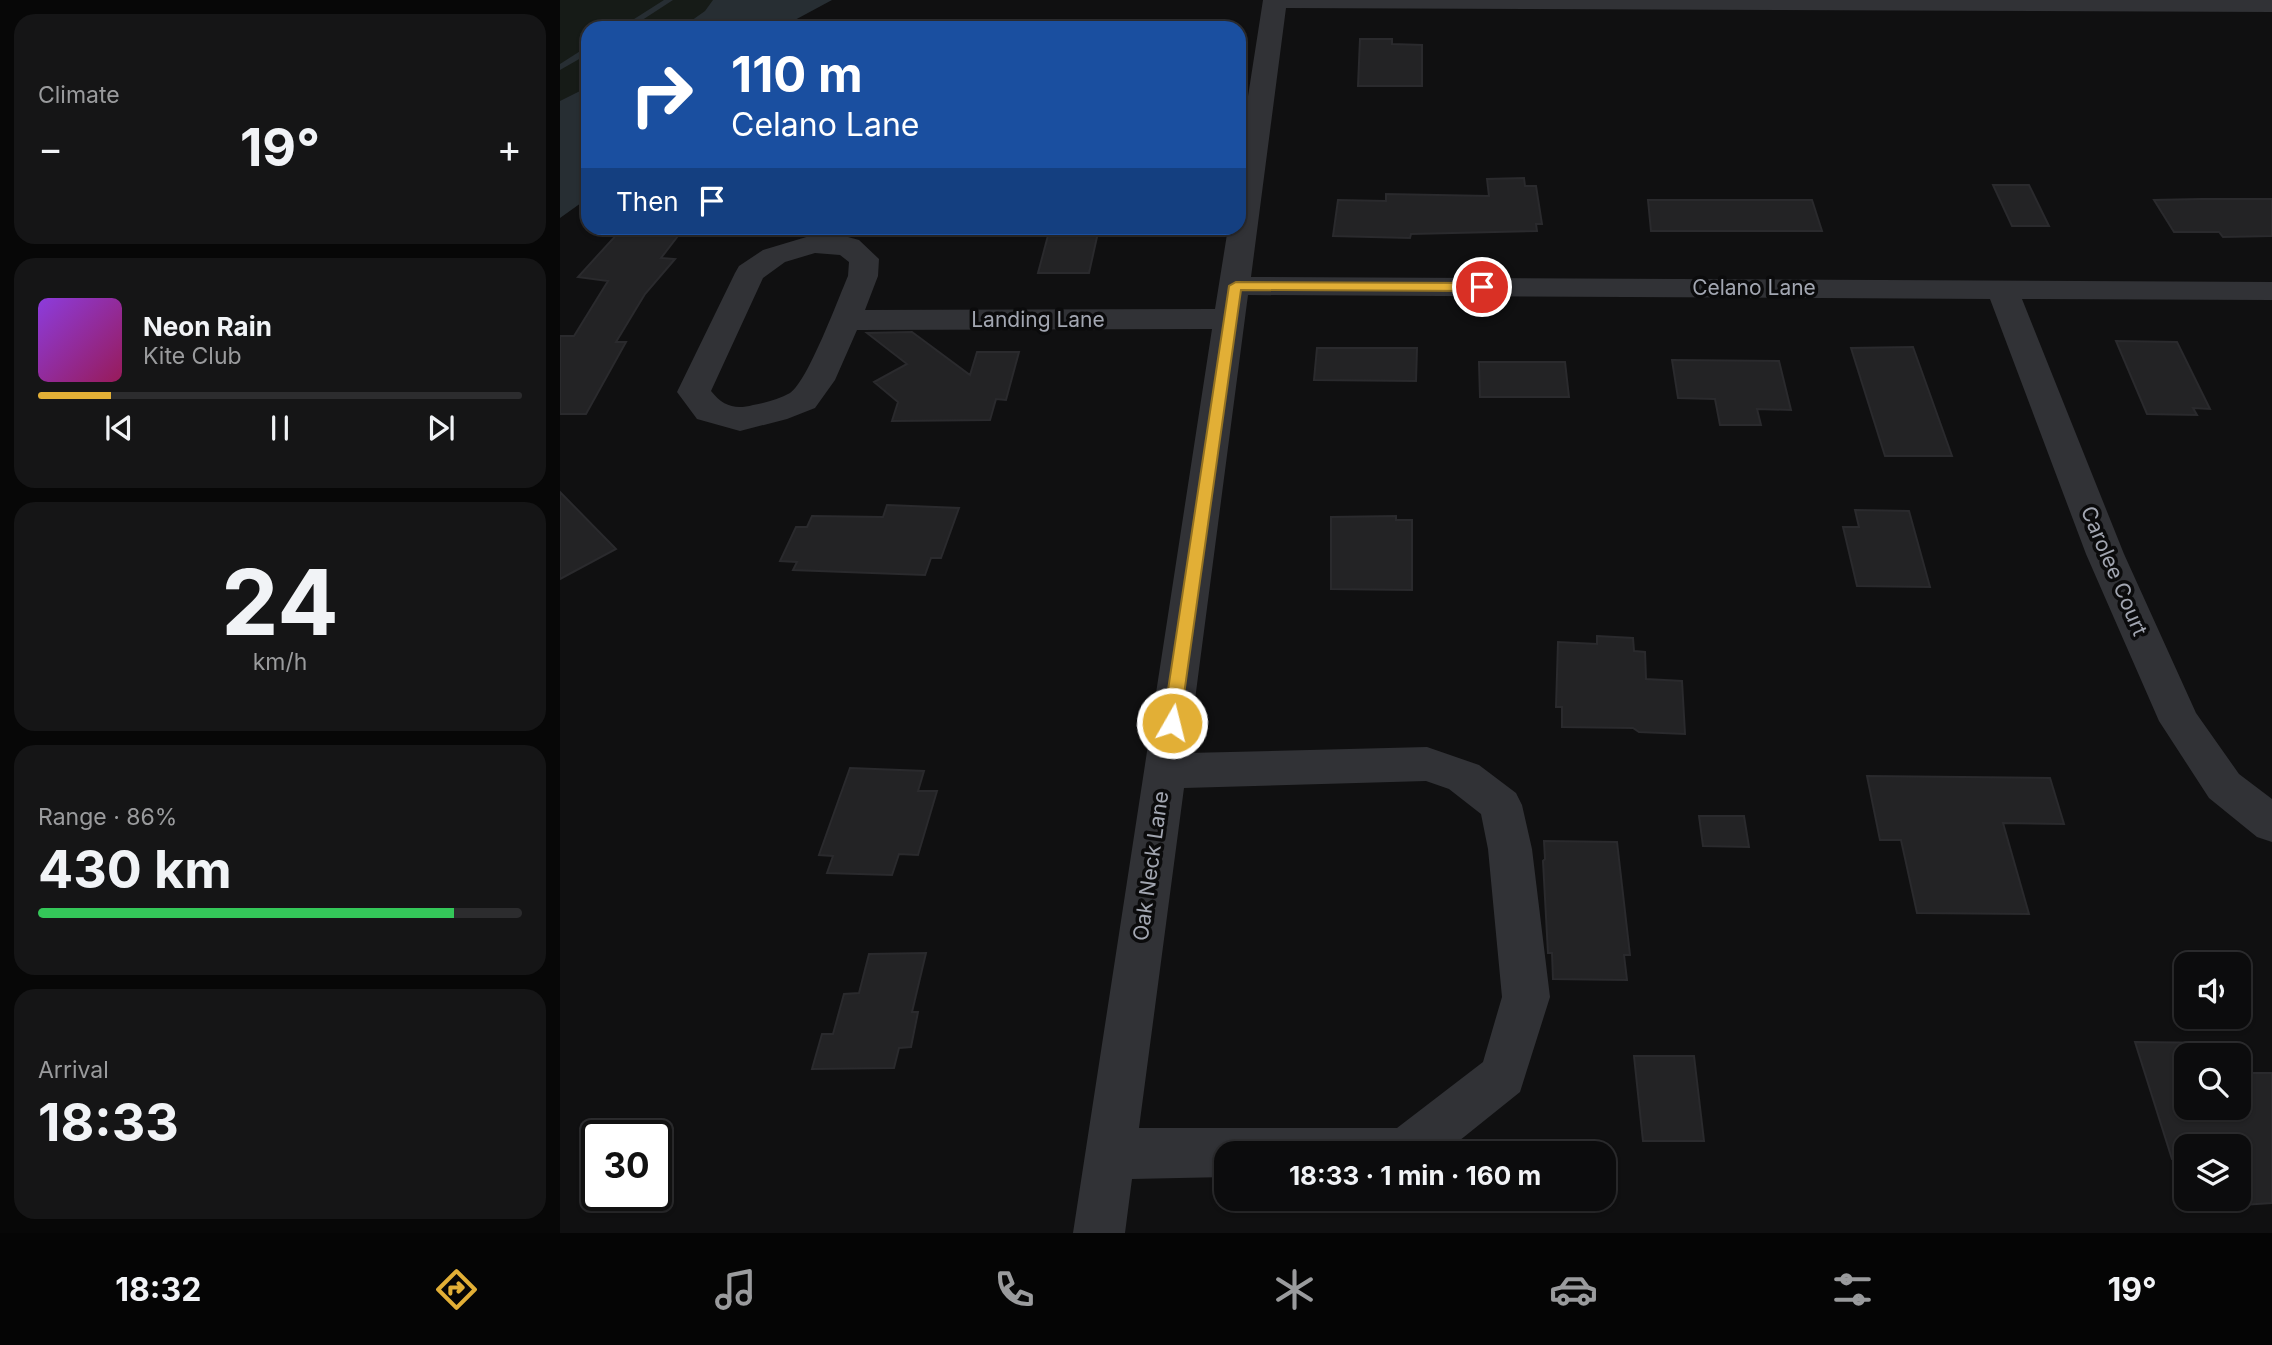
<!DOCTYPE html>
<meta charset="utf-8">
<style>
:root{--surface:#0c0c0d;--page:#151516;--text:#f1f3f6;--muted:#9a9b9d;--line:#2c2c2e;--accent:#e2af36}
body{margin:0;font-family:Inter,sans-serif;background:var(--page);color:var(--text);height:100vh;display:flex;flex-direction:column;font-size:26px;white-space:nowrap}
*{box-sizing:border-box;margin:0}
p{font-size:23px;color:var(--muted)}
.icon{flex:none;width:38px;height:38px;fill:none;stroke:currentColor;stroke-width:2;stroke-linecap:round;stroke-linejoin:round}
.map{position:relative;flex:1;overflow:hidden}
.panel{display:flex;flex-direction:column;gap:14px;padding:14px;background:#070707;width:560px}
.panel>*{flex:none}
.hud{position:absolute;left:21px;top:21px;width:665px;height:214px;border-radius:21px;box-shadow:0 2px 5px #0004,0 0 0 2px var(--line);background:#1a4fa0;color:#fff;overflow:hidden}
.tools{position:absolute;left:1614px;top:952px;display:grid;gap:14px}
.tools a{display:grid;place-items:center;width:77px;height:77px;border-radius:14px;background:var(--surface);box-shadow:0 2px 5px #0004,0 0 0 2px var(--line);font-size:35px}
.speed{position:absolute;left:21px;top:1120px;display:flex;gap:14px;font-size:35px;font-weight:700;text-align:center}
.speed>*{display:grid;place-content:center;width:91px;height:91px;border-radius:50%;background:var(--surface);box-shadow:0 2px 5px #0004,0 0 0 2px var(--line);line-height:1}
.speed .limit{border:4px solid #111;border-radius:10px;background:#fff;color:#111}
.pin{position:absolute;display:grid;place-items:center;width:60px;height:60px;color:#fff;margin:-30px;border:4px solid #fff;border-radius:50%;box-shadow:0 2px 7px #0007}
.me{position:absolute;width:77px;margin:-38px;rotate:8deg;stroke-linejoin:round;filter:drop-shadow(0 0 5px #0008)}
.turn{display:flex;align-items:center;gap:24px;height:147px;padding:0 35px;font-size:32px}
.turn .icon{width:91px;height:91px;stroke-width:2.5}
.turn b{display:block;font-size:49px;line-height:60px}
.then{display:flex;align-items:center;height:66px;padding:0 35px;background:#0003;gap:14px;font-size:26px}
.big{font-size:52px;font-weight:700;line-height:1.1}
.panel .widget{flex:1;display:flex;flex-direction:column;justify-content:center;gap:10px;min-width:0;padding:0 24px;border-radius:21px;background:var(--page)}
.panel .dial{align-items:center;gap:0}
.dial b{font-size:91px;line-height:1}
.song{display:flex;align-items:center;gap:21px}
.cover{width:84px;height:84px;border-radius:10px;background:linear-gradient(135deg,hsl(270 70% 55%),hsl(330 70% 35%))}
.played{height:7px;border-radius:4px;background:linear-gradient(90deg,var(--accent) 15%,var(--line) 15%)}
.keys{display:flex;justify-content:space-around;direction:ltr}
.heat{display:flex;justify-content:space-between;align-items:center;font-size:38px;direction:ltr}
.charge{height:10px;border-radius:5px;background:linear-gradient(90deg,#34c759 86%,var(--line) 0)}
.trip{position:absolute;left:654px;top:1141px;width:402px;height:70px;border-radius:21px;background:var(--surface);box-shadow:0 2px 5px #0004,0 0 0 2px var(--line);font-weight:700;line-height:70px;text-align:center}
.tabs{display:flex;height:112px;justify-content:space-around;align-items:center;background:#050505;color:var(--muted)}
.tabs .icon{width:49px;height:49px}
.tabs .on{color:var(--accent)}
.tabs b{font-size:32px;color:var(--text)}
main{display:flex;flex:1;min-height:0}
.map>svg:first-child{display:block}
</style>
<main>
<section class="panel">
<div class="widget"><p>Climate</p>
<div class="heat"><a>−</a><b class="big">19°</b><a>+</a></div>
</div>
<div class="widget">
<div class="song"><i class="cover"></i><div><b>Neon Rain</b><p>Kite Club</p></div></div>
<div class="played"></div>
<div class="keys"><svg class="icon" aria-label="previous" viewBox="0 0 24 24"><path d="M18 5L8 12l10 7zM5 5v14"/></svg><svg class="icon" aria-label="pause" viewBox="0 0 24 24"><path d="M8 5v14M16 5v14"/></svg><svg class="icon" aria-label="next" viewBox="0 0 24 24"><path d="M6 5l10 7-10 7zM19 5v14"/></svg></div>
</div>
<div class="widget dial"><b>24</b><p>km/h</p></div>
<div class="widget"><p>Range · 86%</p><b class="big">430 km</b><div class="charge"></div></div>
<div class="widget"><p>Arrival</p><b class="big">18:33</b></div>
</section>
<div class="map">
<svg width="1712" height="1233" viewBox="0 0 1712 1233">
<rect width="100%" height="100%" fill="#101011"/>
<!-- green -->
<path fill="#161b17" d="M0 0H194L157 28H28V127L0 150Z"/>
<!-- water -->
<path fill="#272e33" d="M153 0H272L220 28H121L145 11Z
M28 87V198L0 218V101Z"/>
<g fill="none" stroke-linecap="round" stroke-linejoin="round">
<!-- stream -->
<path fill="#272e33" fill-rule="evenodd" d="M104 0H113L70 28H60Z
M25 48H28V54L0 70V64Z"/>
</g>
<!-- building -->
<path fill="#232325" stroke="#2a2a2d" stroke-width="2" d="M800 39H832V44L862 45V86H798Z
M964 178 965 186H976L982 224H976L977 231 851 234 850 238 773 236 778 200 826 201V194L929 196 927 179Z
M1433 185H1469L1489 226H1452Z
M1641 199H1712V236L1663 237 1659 232H1614L1594 200Z
M1088 200H1252L1262 231H1091Z
M68 228H124L101 258 115 259 85 294 56 342H66L26 414H0V336H14L48 281 18 277 59 232 64 233Z
M490 228H539L529 273H478Z
M352 332 410 375 417 352H459L446 400 436 399 430 420 332 421 338 402 314 382 347 364 307 333Z
M1556 341 1617 342 1650 409 1633 408 1637 415 1587 414Z
M1353 347 1372 400 1392 456H1325L1291 348Z
M757 348H857L856 381 754 380Z
M1112 360 1219 361 1231 410 1197 409 1201 425H1160L1155 399 1118 398Z
M919 362H1005L1009 397H920Z
M0 492 56 549 0 579Z
M327 505 399 508 381 558H371L365 575 233 570 237 562 220 561 236 527H247L252 516 323 517Z
M1295 510 1349 511 1370 587 1297 586 1283 527H1299Z
M836 516V520H852V590L771 589V517Z
M1037 636 1073 638 1074 651 1085 652 1086 679 1122 681 1125 734 1079 732 1073 728 1002 727V707H996L998 642 1037 644Z
M290 768 364 771 358 791H377L358 855 339 854 332 875 267 873 273 856 259 855Z
M1307 776 1490 778 1504 824 1443 823 1469 914 1357 913 1341 840H1320Z
M1139 816H1184L1189 847 1143 846Z
M984 841 1057 842 1070 955H1064L1067 980 993 979 992 953H988L983 861 985 859Z
M366 953 352 1012H358L351 1047 339 1048 334 1068 252 1069 262 1034H273L284 994 299 993 309 954Z
M1575 1042 1660 1043 1664 1055H1626V1108H1678V1067L1685 1073H1712V1203L1667 1206 1664 1199H1678V1146H1626V1159H1612Z
M1074 1056H1134L1144 1141H1083Z"/>
<g fill="none" stroke-linecap="round" stroke-linejoin="round">
<!-- minor -->
<path fill="#313236" fill-rule="evenodd" d="M703 0H1712V12L726 8 691 277 1712 282V300L1462 299 1564 554 1636 713 1679 774 1712 799V842L1697 837 1649 798 1599 721 1526 554 1430 299 688 295 628 753 867 747 919 765 956 793 962 805 972 849 990 997 960 1092 884 1153H667V1177L572 1179 565 1233H513L652 329 297 330 275 380 255 408 227 419 180 431 137 419 117 392 175 273 179 266 203 250 253 235 288 237 299 240 319 259 318 276 305 310 655 309 668 228H679V154ZM255 253 280 255 289 262 288 276C278 299 248 381 230 393 219 399 205 403 193 405 175 410 163 406 151 391L203 278 225 262ZM866 781 889 789 921 814 928 849 942 997 923 1062 837 1128H579L624 788Z"/>
</g>
<!-- route -->
<path fill="#e2af36" stroke="#937223" stroke-width="2" d="M676 282 922 283 928 287 922 291 681 290 620 723 618 728H606L603 723 669 286Z"/>
<g text-anchor="middle" stroke-width="7" stroke-linejoin="round" paint-order="stroke">
<!-- street labels -->
<g font-size="21" fill="#a2a6b1" stroke="#0b0b0c">
<text x="1194" y="295">Celano Lane</text>
<text x="478" y="327">Landing Lane</text>
<text transform="translate(1554 571) rotate(67)" y="7">Carolee Court</text>
<text transform="translate(591 866) rotate(-82)" y="7">Oak Neck Lane</text>
</g>
</g>
</svg>
<div class="tools">
<a><svg class="icon" aria-label="sound" viewBox="0 0 24 24"><path d="M4 9h4l5-4v14l-5-4H4zM17 9q2 3 0 6"/></svg></a>
<a><svg class="icon" aria-label="search" viewBox="0 0 24 24"><circle cx="10" cy="10" r="6"/><path d="M15 15l6 6"/></svg></a>
<a><svg class="icon" aria-label="layers" viewBox="0 0 24 24"><path d="M12 4l9 5-9 5-9-5zM3 14l9 5 9-5"/></svg></a>
</div>
<div class="speed"><div class="limit">30</div></div>
<div class="pin" style="left:922px;top:287px;background:#d93025"><svg class="icon" aria-label="arrive" viewBox="0 0 24 24"><path d="M6 21V4h12l-3 4 3 4H6"/></svg></div>
<svg class="me" style="left:612px;top:723px" viewBox="-20 -20 40 40"><circle r="17" fill="#e2af36" stroke="#fff" stroke-width="3"/><path d="M0-11L8 9 0 5-8 9z" fill="#fff"/></svg>
<div class="trip">18:33 · 1 min · 160 m</div>
<div class="hud">
<div class="turn"><svg class="icon" aria-label="right" viewBox="0 0 24 24"><path d="M7 20v-9h11M14 6l5 5-5 5"/></svg><div><b>110 m</b>Celano Lane</div></div>
<div class="then">Then<svg class="icon" aria-label="arrive" viewBox="0 0 24 24"><path d="M6 21V4h12l-3 4 3 4H6"/></svg></div>
</div>
</div>
</main>
<nav class="tabs">
<b>18:32</b>
<svg class="icon on" aria-label="directions" viewBox="0 0 24 24"><path d="M12 3l9 9-9 9-9-9zM9 14v-3h6M13 9l2 2-2 2"/></svg>
<svg class="icon" aria-label="music" viewBox="0 0 24 24"><path d="M9 18V5l10-2v13"/><circle cx="6" cy="18" r="3"/><circle cx="16" cy="16" r="3"/></svg>
<svg class="icon" aria-label="phone" viewBox="0 0 24 24"><path d="M5 4h4l2 5-3 2q2 4 5 5l2-3 5 2v4C11 20 4 13 5 4z"/></svg>
<svg class="icon" aria-label="climate" viewBox="0 0 24 24"><path d="M12 3v18M4 7l16 10M4 17L20 7"/></svg>
<svg class="icon" aria-label="car" viewBox="0 0 24 24"><path d="M5 17H2v-5l4-1 3-4h7l3 4 3 1v5h-3M9 17h6M6 11h13"/><circle cx="7" cy="17" r="2"/><circle cx="17" cy="17" r="2"/></svg>
<svg class="icon" aria-label="filters" viewBox="0 0 24 24"><path d="M4 7h16M4 17h16"/><circle cx="9" cy="7" r="2"/><circle cx="15" cy="17" r="2"/></svg>
<b>19°</b>
</nav>
